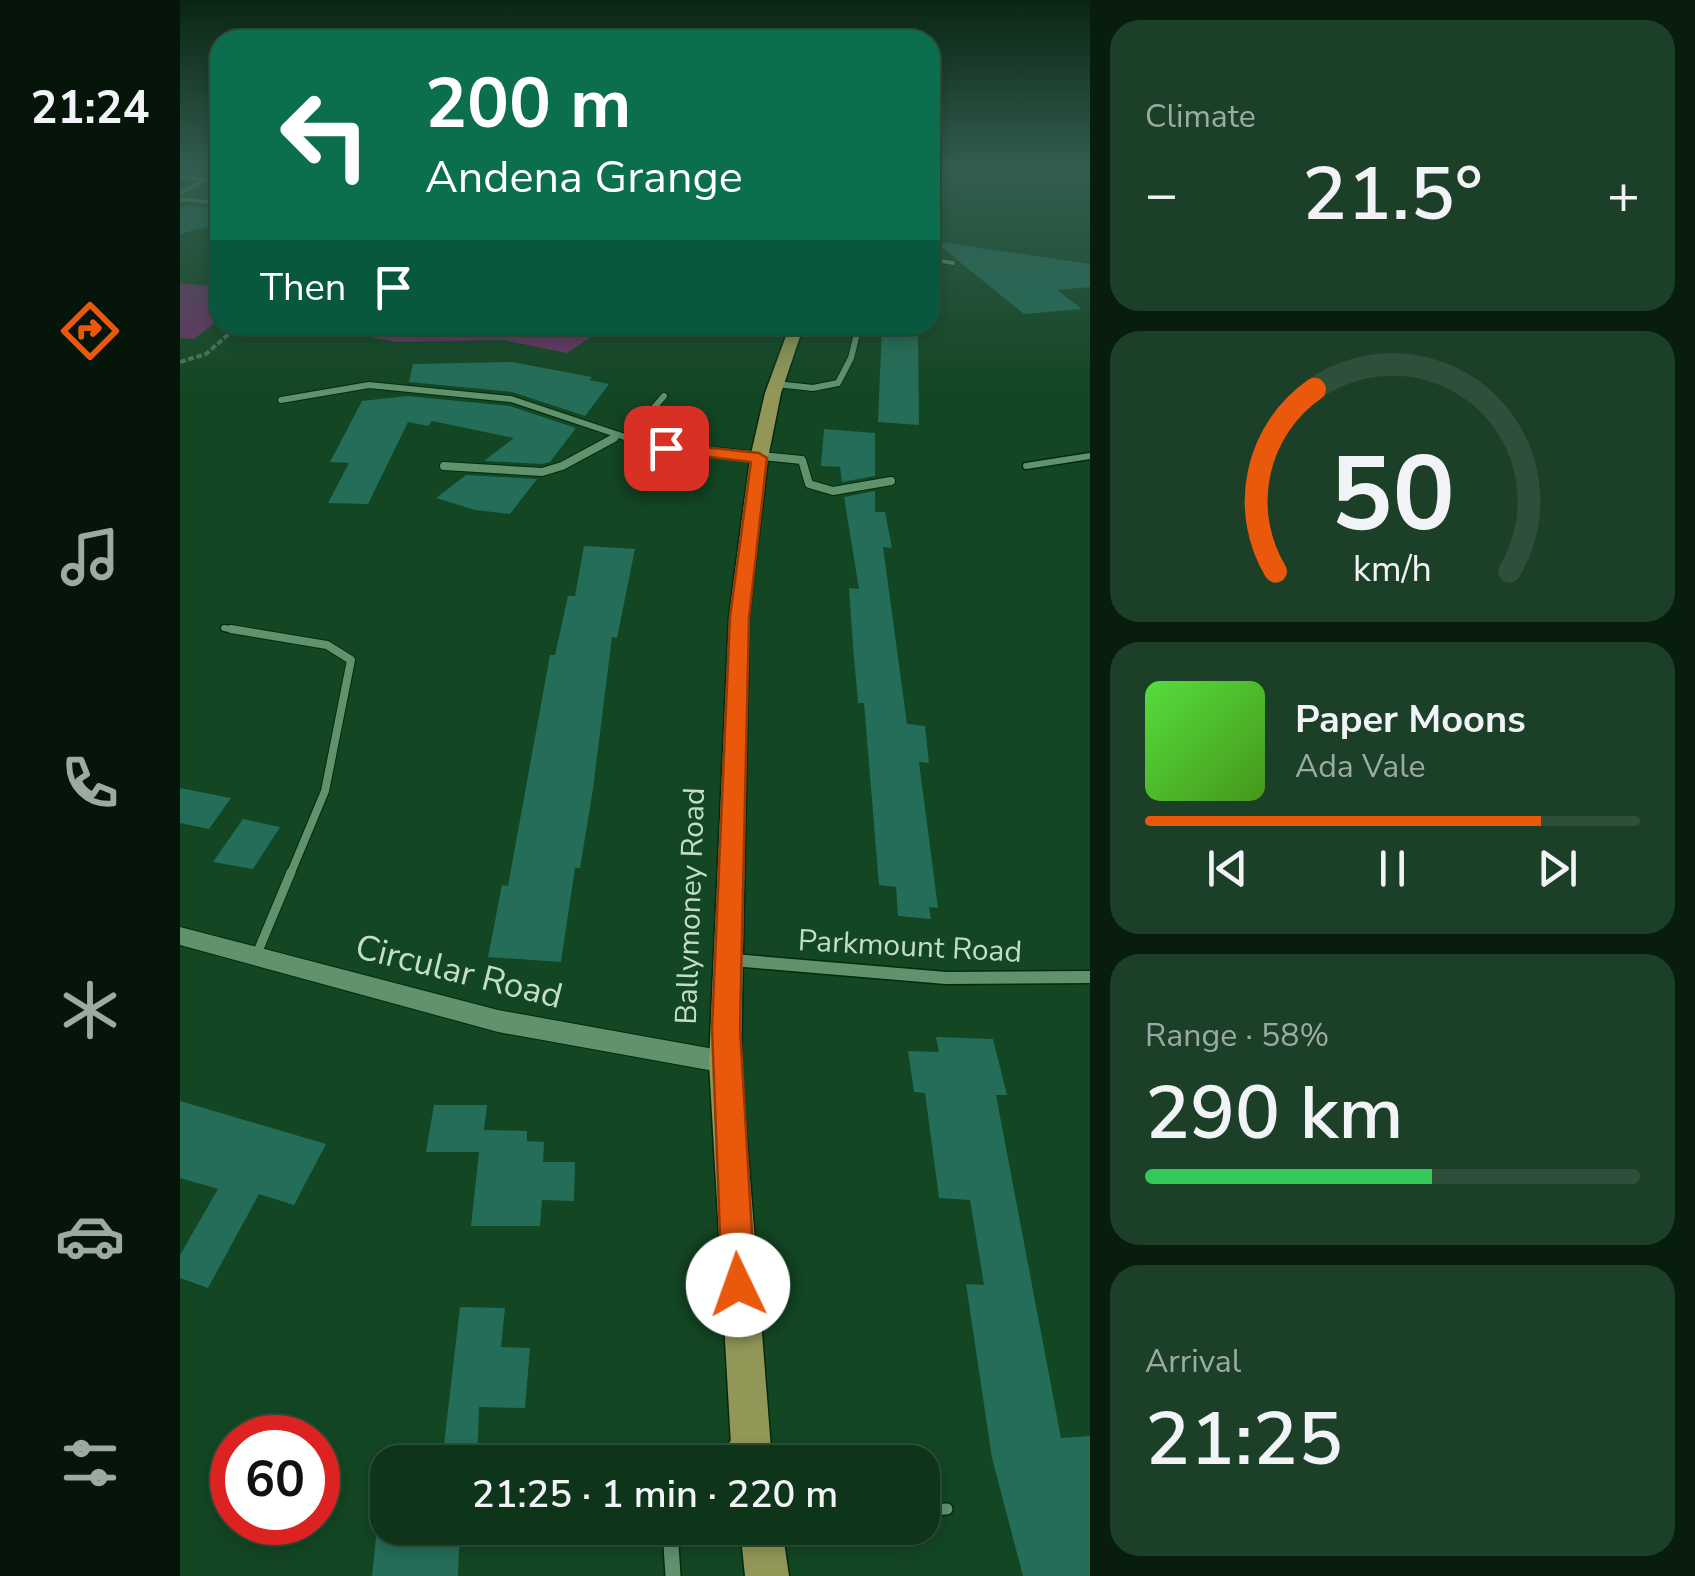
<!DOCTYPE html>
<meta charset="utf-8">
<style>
:root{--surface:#0e341a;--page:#1c3f27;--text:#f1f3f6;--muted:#9baaa2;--line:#2e4f39;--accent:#ea580c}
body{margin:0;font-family:"Nunito Sans",sans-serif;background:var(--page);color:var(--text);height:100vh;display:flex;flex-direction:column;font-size:38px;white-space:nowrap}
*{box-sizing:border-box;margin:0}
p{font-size:32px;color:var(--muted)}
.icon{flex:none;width:55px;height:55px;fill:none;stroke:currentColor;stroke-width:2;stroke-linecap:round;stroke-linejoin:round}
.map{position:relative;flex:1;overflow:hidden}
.panel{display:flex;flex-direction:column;gap:20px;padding:20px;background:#081d0e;width:605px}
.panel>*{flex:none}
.hud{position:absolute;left:30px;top:30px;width:730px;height:305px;border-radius:30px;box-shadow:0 5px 15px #0003,0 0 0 2px var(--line);background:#0b6e4f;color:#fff;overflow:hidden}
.speed{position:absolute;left:30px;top:1415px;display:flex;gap:20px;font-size:50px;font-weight:700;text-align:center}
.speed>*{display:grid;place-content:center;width:130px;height:130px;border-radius:50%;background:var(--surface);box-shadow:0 5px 15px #0003,0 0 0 2px var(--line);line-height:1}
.speed .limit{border:15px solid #d22;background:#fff;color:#111}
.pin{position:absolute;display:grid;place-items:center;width:85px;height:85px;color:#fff;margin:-42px;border-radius:20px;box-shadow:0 5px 15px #0006}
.me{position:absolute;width:110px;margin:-55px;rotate:357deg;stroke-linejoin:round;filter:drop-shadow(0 0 8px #0008)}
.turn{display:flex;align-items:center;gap:35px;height:210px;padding:0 50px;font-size:45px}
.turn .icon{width:130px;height:130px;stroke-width:2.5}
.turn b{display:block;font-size:70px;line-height:85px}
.then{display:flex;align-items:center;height:95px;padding:0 50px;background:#0003;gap:20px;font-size:38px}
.big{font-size:75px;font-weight:600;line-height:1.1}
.panel .widget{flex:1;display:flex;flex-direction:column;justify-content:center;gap:15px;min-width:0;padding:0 35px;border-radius:30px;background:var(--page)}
.panel .dial{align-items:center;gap:0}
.dial svg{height:260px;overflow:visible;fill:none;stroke:var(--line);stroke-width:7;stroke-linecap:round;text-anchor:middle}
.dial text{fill:var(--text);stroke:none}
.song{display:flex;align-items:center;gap:30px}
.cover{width:120px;height:120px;border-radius:15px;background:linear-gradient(135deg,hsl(110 70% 55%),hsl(100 70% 35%))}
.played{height:10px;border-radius:5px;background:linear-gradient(90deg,var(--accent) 80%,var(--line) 80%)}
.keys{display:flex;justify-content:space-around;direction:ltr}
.heat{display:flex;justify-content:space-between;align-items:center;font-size:55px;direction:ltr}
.charge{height:15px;border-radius:8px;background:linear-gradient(90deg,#34c759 58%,var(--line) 0)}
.trip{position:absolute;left:190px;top:1445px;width:570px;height:100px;border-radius:30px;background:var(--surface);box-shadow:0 5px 15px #0003,0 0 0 2px var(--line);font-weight:600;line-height:100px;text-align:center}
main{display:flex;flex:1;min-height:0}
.dock{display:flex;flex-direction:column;width:180px;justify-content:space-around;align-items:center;background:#06150a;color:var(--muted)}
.dock .icon{width:70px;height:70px}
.dock .active{color:var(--accent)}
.dock b{font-size:45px;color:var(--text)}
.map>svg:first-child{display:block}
</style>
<main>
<nav class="dock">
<b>21:24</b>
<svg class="icon active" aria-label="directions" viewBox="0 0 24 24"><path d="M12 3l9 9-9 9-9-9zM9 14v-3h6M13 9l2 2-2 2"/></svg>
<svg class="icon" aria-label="music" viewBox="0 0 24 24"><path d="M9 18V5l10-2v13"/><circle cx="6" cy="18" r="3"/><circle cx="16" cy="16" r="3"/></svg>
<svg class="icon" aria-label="phone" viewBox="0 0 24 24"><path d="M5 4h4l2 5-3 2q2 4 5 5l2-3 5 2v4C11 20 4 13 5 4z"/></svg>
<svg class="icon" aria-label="climate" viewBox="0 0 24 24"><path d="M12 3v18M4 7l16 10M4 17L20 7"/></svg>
<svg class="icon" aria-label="car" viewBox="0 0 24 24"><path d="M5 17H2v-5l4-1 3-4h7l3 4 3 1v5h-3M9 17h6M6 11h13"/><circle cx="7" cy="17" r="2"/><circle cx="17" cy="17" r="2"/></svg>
<svg class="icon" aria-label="filters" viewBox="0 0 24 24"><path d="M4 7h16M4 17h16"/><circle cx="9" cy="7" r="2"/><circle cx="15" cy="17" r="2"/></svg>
</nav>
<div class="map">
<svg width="910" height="1576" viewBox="0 0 910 1576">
<rect width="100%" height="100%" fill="#134623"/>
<!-- green -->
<path fill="#6a3365" d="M0 283 40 287V319L14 339 0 338Z
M122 325H429L387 353 323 340 217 342Z"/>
<!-- building -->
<path fill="#246d58" d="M7 205 40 209V223L0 234V209Z
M754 241 910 264V287L877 290 902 309 844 314Z
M702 325H738L739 425 698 422Z
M332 362 412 377 409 380 429 384 405 416 332 392 229 382 233 364Z
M227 396 330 406 396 428 370 462 361 464 304 461 334 438 252 421 248 426 228 422 188 504 148 503 169 463 150 462 182 401Z
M644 429 695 433V476L662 482 660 467 641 466Z
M286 475 357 479 330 514 295 510 256 498Z
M695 491V512H705L712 548 703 547 727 724 745 726 749 763 739 762 758 908 749 907 751 919 718 916 716 887 699 885 684 703H678L673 646 669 588 679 589 664 497Z
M404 546 455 549 437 638 432 637 413 789 400 868H395L381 962 308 957 322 885 328 886 370 655H375L388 596H395Z
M0 788 51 798 29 829 0 823Z
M63 819 100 827 73 869 33 862Z
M756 1037 813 1039 827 1095H816L881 1438 910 1436V1576H843L812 1458 786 1284 804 1285 790 1200 759 1198 745 1093 734 1092 728 1051 759 1052Z
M0 1101 146 1144 114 1205 79 1194 28 1288 0 1278V1255L38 1189 0 1178Z
M254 1105H307L304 1130 347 1131V1141L364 1142 363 1162H395L394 1201 362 1200 360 1226H291L299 1152H246Z
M280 1307 325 1308 321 1347 350 1348 345 1408 299 1407 297 1462H262Z
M197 1528H280L278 1576H192Z"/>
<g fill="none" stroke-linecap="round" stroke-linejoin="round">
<!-- lane-far4 casing -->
<g stroke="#032a10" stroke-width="5">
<path id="lane-far4" d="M0 177 27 179 0 193
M0 199 40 203
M750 259 773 263
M33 263 40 261"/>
</g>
<!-- lane-far3 casing -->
<g stroke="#032a10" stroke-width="9">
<path id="lane-far3" d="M846 466 910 456
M44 628 67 632"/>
</g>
<!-- lane-far2 casing -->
<g stroke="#032a10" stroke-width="10">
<path id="lane-far2" d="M51 629 147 645 171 660 145 791 110 875"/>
</g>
<!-- lane-far1 casing -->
<g stroke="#032a10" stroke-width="11">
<path id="lane-far1" d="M76 956 111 872"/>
</g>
<!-- lane casing -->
<g stroke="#032a10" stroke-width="14">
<path id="lane" d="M742 1510 767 1509"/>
</g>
<!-- street-far3 casing -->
<g stroke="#032a10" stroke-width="8">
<path id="street-far3" d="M596 384 633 388 658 383 671 358 679 325
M101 400 189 385 331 399 454 440
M447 439 484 396
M429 440 437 436"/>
</g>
<!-- street-far2 casing -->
<g stroke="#032a10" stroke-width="10">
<path id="street-far2" d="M447 438 468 445 622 460 629 484 653 491 711 481
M264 466 362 472 382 466 434 438"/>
</g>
<!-- street-far1 casing -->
<g stroke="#032a10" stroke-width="15">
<path id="street-far1" d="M553 960 766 978 910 977"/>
</g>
<!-- street casing -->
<g stroke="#032a10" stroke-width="18">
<path id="street" d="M540 1462 560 1442
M493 1576 491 1545 495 1528"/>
</g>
<!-- secondary casing -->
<g stroke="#032a10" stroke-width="2">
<path id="secondary" d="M0 927 318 1010 545 1051 554 1054 558 1062 554 1070 545 1073 318 1032 0 945Z"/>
</g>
<!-- primary casing -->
<g stroke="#032a10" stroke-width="3">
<path id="primary" d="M610 325H624L601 393 588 458 569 617 561 1062 592 1462H552L529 1062 549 617 570 458 585 393Z
M560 1528H602L609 1576H565Z"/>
</g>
<!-- path -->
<path stroke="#4a7556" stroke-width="4" stroke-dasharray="6 2.5" stroke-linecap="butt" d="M0 362 26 354 59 325"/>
<!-- lane-far4 -->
<use href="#lane-far4" stroke="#60936c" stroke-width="4"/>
<!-- lane-far3 -->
<use href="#lane-far3" stroke="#60936c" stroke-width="6"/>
<!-- lane-far2 -->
<use href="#lane-far2" stroke="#60936c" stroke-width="8"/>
<!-- lane-far1 -->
<use href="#lane-far1" stroke="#60936c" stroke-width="9"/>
<!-- lane -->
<use href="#lane" stroke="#60936c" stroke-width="11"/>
<!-- street-far3 -->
<use href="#street-far3" stroke="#60936c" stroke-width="6"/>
<!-- street-far2 -->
<use href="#street-far2" stroke="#60936c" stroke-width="8"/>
<!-- street-far1 -->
<use href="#street-far1" stroke="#60936c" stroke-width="12"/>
<!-- street -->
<use href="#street" stroke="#60936c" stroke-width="15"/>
<!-- secondary -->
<use href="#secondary" fill="#60936c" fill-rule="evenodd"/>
<!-- primary -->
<use href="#primary" fill="#929758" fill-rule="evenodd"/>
</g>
<!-- sky -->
<linearGradient id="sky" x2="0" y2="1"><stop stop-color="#0a2613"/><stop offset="0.43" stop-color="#335d50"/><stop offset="1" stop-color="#335d50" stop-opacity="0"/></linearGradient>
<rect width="910" height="391" fill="url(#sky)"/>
<!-- route -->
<path fill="#ea580c" stroke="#983908" stroke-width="2.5" d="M486 443 579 453 587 458 569 617 560 1028 575 1285 570 1297 558 1301 547 1297 542 1285 532 1028 550 617 571 462 481 451V445Z"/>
<g text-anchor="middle" stroke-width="10" stroke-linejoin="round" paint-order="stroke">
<!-- street labels -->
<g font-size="30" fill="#c3ddc8" stroke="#134623">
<text transform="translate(510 906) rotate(-88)" y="10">Ballymoney Road</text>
<text transform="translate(730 946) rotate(3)" y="10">Parkmount Road</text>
</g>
<!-- near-street labels -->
<g font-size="35" fill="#c3ddc8" stroke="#134623">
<text transform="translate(279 971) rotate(14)" y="12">Circular Road</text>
</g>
</g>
</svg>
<div class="speed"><div class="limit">60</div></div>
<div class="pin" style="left:486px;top:448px;background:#d93025"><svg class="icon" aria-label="arrive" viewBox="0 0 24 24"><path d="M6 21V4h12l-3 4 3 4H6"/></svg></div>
<svg class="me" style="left:558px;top:1285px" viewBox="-20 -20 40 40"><circle r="19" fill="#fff"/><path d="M0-13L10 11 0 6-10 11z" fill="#ea580c"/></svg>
<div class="trip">21:25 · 1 min · 220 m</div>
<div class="hud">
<div class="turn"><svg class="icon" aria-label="left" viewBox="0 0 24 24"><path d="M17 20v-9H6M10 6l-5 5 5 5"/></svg><div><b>200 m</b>Andena Grange</div></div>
<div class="then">Then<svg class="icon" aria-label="arrive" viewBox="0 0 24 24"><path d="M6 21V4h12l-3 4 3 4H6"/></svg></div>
</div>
</div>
<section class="panel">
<div class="widget"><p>Climate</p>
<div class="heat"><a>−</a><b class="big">21.5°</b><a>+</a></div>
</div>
<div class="widget dial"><svg viewBox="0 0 100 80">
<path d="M14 69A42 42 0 1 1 86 69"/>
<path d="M14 69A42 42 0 0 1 26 13" stroke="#ea580c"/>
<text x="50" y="56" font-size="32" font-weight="700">50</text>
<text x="50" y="72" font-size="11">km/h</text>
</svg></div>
<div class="widget">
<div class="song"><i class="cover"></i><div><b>Paper Moons</b><p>Ada Vale</p></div></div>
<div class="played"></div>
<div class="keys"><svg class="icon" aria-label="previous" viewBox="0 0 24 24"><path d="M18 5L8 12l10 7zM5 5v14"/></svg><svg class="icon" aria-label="pause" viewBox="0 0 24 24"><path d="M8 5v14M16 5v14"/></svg><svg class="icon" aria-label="next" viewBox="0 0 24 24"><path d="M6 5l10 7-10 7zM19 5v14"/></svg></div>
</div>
<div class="widget"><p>Range · 58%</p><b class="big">290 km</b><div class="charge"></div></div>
<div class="widget"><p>Arrival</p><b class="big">21:25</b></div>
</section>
</main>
